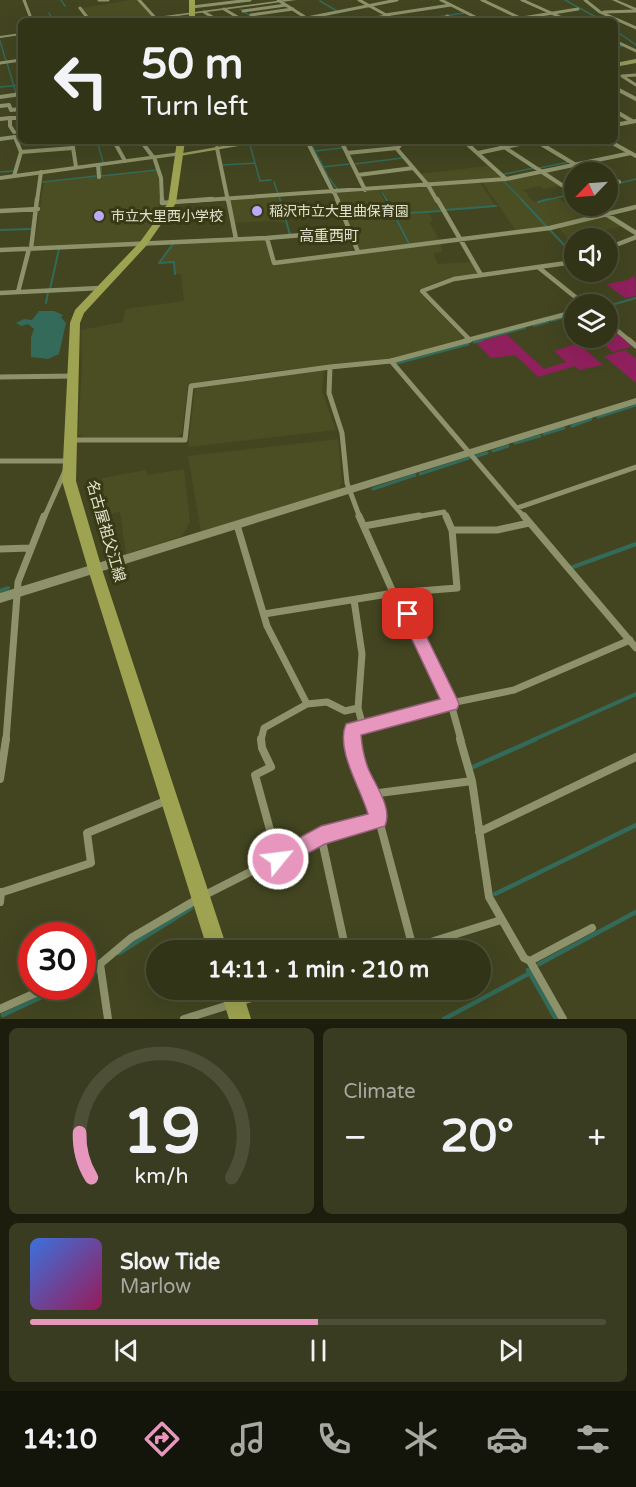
<!DOCTYPE html>
<meta charset="utf-8">
<style>
:root{--surface:#323418;--page:#3a3c21;--text:#f1f3f6;--muted:#a8aaa2;--line:#4d4f37;--accent:#e797bd}
body{margin:0;font-family:"Varela Round","Noto Sans JP",sans-serif;background:var(--page);color:var(--text);height:100vh;display:flex;flex-direction:column;font-size:22px;white-space:nowrap}
*{box-sizing:border-box;margin:0}
p{font-size:20px;color:var(--muted)}
.icon{flex:none;width:33px;height:33px;fill:none;stroke:currentColor;stroke-width:2;stroke-linecap:round;stroke-linejoin:round}
.map{position:relative;height:1019px;overflow:hidden}
.sheet{display:flex;flex-direction:column;gap:9px;padding:9px;background:#1c1d0d;flex:1}
.sheet>*{flex:none}
.top-card{position:absolute;left:18px;top:18px;width:600px;height:126px;border-radius:9px;box-shadow:0 6px 24px #0002,0 0 0 2px var(--line);background:#323418;color:var(--text);overflow:hidden}
.needle{width:39px;rotate:245deg}
.buttons{position:absolute;left:564px;top:162px;display:grid;gap:12px}
.buttons a{display:grid;place-items:center;width:54px;height:54px;border-radius:50%;background:var(--surface);box-shadow:0 6px 24px #0002,0 0 0 2px var(--line);font-size:30px}
.speed{position:absolute;left:18px;top:922px;display:flex;gap:12px;font-size:30px;font-weight:700;text-align:center}
.speed>*{display:grid;place-content:center;width:78px;height:78px;border-radius:50%;background:var(--surface);box-shadow:0 6px 24px #0002,0 0 0 2px var(--line);line-height:1}
.speed .limit{border:9px solid #d22;background:#fff;color:#111}
.pin{position:absolute;display:grid;place-items:center;width:51px;height:51px;color:#fff;margin:-26px;border-radius:12px;box-shadow:0 3px 9px #0006}
.me{position:absolute;width:66px;margin:-33px;rotate:61deg;stroke-linejoin:round;filter:drop-shadow(0 0 4px #0008)}
.turn{display:flex;align-items:center;gap:21px;height:126px;padding:0 24px;font-size:27px}
.turn .icon{width:78px;height:78px;stroke-width:2.5}
.turn b{display:block;font-size:42px;line-height:51px}
.big{font-size:45px;font-weight:800;line-height:1.1}
.sheet .tile{flex:1;display:flex;flex-direction:column;justify-content:center;gap:9px;min-width:0;padding:0 21px;border-radius:9px;background:var(--page)}
.sheet .dial{align-items:center;gap:0}
.dial svg{height:156px;overflow:visible;fill:none;stroke:var(--line);stroke-width:7;stroke-linecap:round;text-anchor:middle}
.dial text{fill:var(--text);stroke:none}
.song{display:flex;align-items:center;gap:18px}
.cover{width:72px;height:72px;border-radius:9px;background:linear-gradient(135deg,hsl(220 70% 55%),hsl(330 70% 35%))}
.played{height:6px;border-radius:3px;background:linear-gradient(90deg,var(--accent) 50%,var(--line) 50%)}
.keys{display:flex;justify-content:space-around;direction:ltr}
.heat{display:flex;justify-content:space-between;align-items:center;font-size:33px;direction:ltr}
.sheet .tiles{flex:1;display:grid;gap:9px;grid-template-columns:1fr 1fr}
.tile:last-child{grid-column:span 2}
.trip{position:absolute;left:146px;top:940px;width:345px;height:60px;border-radius:30px;background:var(--surface);box-shadow:0 6px 24px #0002,0 0 0 2px var(--line);font-weight:800;line-height:60px;text-align:center}
.tab-bar{display:flex;height:96px;justify-content:space-around;align-items:center;background:#14150a;color:var(--muted)}
.tab-bar .icon{width:42px;height:42px}
.tab-bar .active{color:var(--accent)}
.tab-bar b{font-size:27px;color:var(--text)}
.map>svg:first-child{display:block}
</style>
<div class="map">
<svg width="636" height="1019" viewBox="0 0 636 1019">
<rect width="100%" height="100%" fill="#424520"/>
<!-- built -->
<path fill="#4b4e22" d="M131 0H138L153 16 114 21H91L82 8Z
M488 166 503 179 430 184 420 174Z
M158 170 160 203 158 207H164L140 242 34 247 44 182Z
M543 174 561 186 544 189 539 186 523 190 529 195 527 196 536 203 558 198 563 202 574 199V206H592L603 213 548 227 506 181Z
M504 181 546 227 516 231 483 183Z
M480 183 496 206 444 210 430 186Z
M427 187 441 210 394 214 382 190Z
M379 190 408 245 359 251 335 193Z
M277 197 285 223 272 221 235 223 230 200Z
M428 212 433 221 429 222 440 241 410 244 394 215Z
M606 215 623 226 568 239 558 227Z
M266 239 272 264 441 243 442 252 433 253 438 264 471 262 478 273 441 281 417 290 463 337 461 340 393 358 257 373 188 384 182 433 177 437H82L78 434 82 366 81 330 123 322 125 309 184 301 181 274H176L175 262 160 263 174 244Z
M324 369 322 391 336 430 188 447 195 388Z
M338 439 342 482 339 490 201 532 188 456Z
M184 469 190 522 182 536 126 554 120 512 106 514 102 478 146 470 147 475Z"/>
<!-- green -->
<path fill="#90205d" d="M635 275 636 296 625 298 606 284 628 280Z
M612 329 633 346 613 352 596 338H608V330Z
M506 334 544 369 566 362 554 351 578 343 603 365 579 370 575 366 538 377 515 355 491 358 476 343Z
M625 350 636 359V383L604 356Z"/>
<!-- water -->
<path fill="#336a5a" d="M39 311H54L63 315 61 317 66 323 59 354 48 359 31 357V337L34 329 28 324 21 326 16 323 24 319 32 320Z"/>
<g fill="none" stroke-linecap="round" stroke-linejoin="round">
<!-- stream-far4 -->
<path stroke="#336a5a" stroke-width="1.5" d="M61 0 65 6
M565 0 603 21
M320 1 337 11
M240 9 258 21
M49 13 53 21
M411 21 464 13
M615 30 636 45
M0 41 6 61
M615 47 623 46
M7 63 16 93
M0 87 21 85
M97 141 103 162
M221 141 223 145
M310 141 318 157
M358 142 368 141
M250 145 260 181 271 180
M315 151 342 148
M319 158 328 177
M355 164 402 158
M223 165 255 163
M101 166V176L156 170
M323 167 349 164
M539 168 569 162
M0 172 13 171
M504 174 534 168
M329 178 338 190
M504 181 523 201
M43 182 96 176
M274 182 278 194
M608 186 636 179
M382 192 387 201
M279 197 280 201
M542 201 573 194"/>
<!-- stream-far3 -->
<path stroke="#336a5a" stroke-width="2" d="M280 199 290 235
M386 199 409 244
M521 199 547 227
M538 202 549 199
M445 210 496 206
M393 214 441 211
M169 215 224 213
M549 229 567 248
M0 230 30 229
M173 244 159 263 174 262 175 274
M50 289 59 249
M46 303 48 292
M608 306 636 298
M551 321 574 315
M534 326 548 322
M476 341 525 328"/>
<!-- stream-far2 -->
<path stroke="#336a5a" stroke-width="3" d="M474 342 482 340
M397 363 468 344
M598 417 636 405
M572 426 591 419
M544 434 564 428
M515 443 540 436
M493 451 508 446
M477 456 487 453
M420 474 469 458
M373 489 415 475"/>
<!-- stream-far1 -->
<path stroke="#336a5a" stroke-width="4" d="M573 567 636 544
M0 591 8 588
M533 740 636 694"/>
<!-- stream -->
<path stroke="#336a5a" stroke-width="4.5" d="M473 767 536 739
M495 894 636 825
M119 953 191 908
M539 964 636 912
M528 970 556 1019
M82 978 96 971
M3 1015 63 987
M444 1019 530 973"/>
<!-- minor-far5 -->
<path stroke="#8e926a" stroke-width="3" d="M24 0 32 21
M99 0H108
M139 0 158 21
M278 0 308 19
M359 0 397 21
M441 0 483 21
M482 0 520 18
M522 0 569 21
M585 0 600 12 636 28
M192 7 250 0
M80 8 90 21
M243 11 286 5
M204 12 219 21 239 18 224 9
M604 12 636 11
M251 15 293 9
M385 15 451 5
M447 16 457 21
M292 21 397 0
M357 21 387 16
M504 21 578 9
M615 41 636 51
M0 63 21 60
M636 75 622 76 636 85
M615 88 618 89"/>
<!-- minor-far4 -->
<path stroke="#8e926a" stroke-width="4" d="M615 88 636 99
M0 97 21 94
M0 106 9 105 11 110 21 109
M615 111 632 121
M10 118H21
M0 119 10 118V126L14 132
M615 125 636 121
M0 139 15 137 21 152 14 176
M72 141 76 167
M114 141 125 161
M141 141 153 157
M307 141 333 192
M341 141 365 190
M396 141 400 145 397 149 428 185 437 201
M464 141 506 179
M495 141 574 193
M536 141 576 165
M609 141 636 156
M217 148 228 201
M21 152 73 148
M347 153 397 148
M478 153 534 141
M154 157 161 178 162 201
M588 163 604 172
M98 165 99 177
M358 175 413 168
M608 175 619 182
M334 192 338 201
M37 201 41 172
M191 201 506 179 631 153"/>
<!-- minor-far3 -->
<path stroke="#8e926a" stroke-width="4.5" d="M162 199V203L212 199
M228 199 236 239
M337 199 358 252
M437 199 481 275
M593 206 636 233
M0 211 38 209
M267 238 349 231
M608 248 636 237
M31 249 37 199
M0 250 267 238 274 263 550 228 636 207
M538 267 574 262
M18 292 29 249
M0 293 100 288
M608 323 630 341
M470 340 422 291 454 279 538 267 584 304
M464 341 574 312"/>
<!-- minor-far2 -->
<path stroke="#8e926a" stroke-width="5" d="M629 340 636 346
M391 361 525 518
M0 377 74 376
M71 440H185L191 386 330 367
M0 461H69
M517 508 636 467
M44 518 65 471
M360 518 347 483 342 433 329 393 330 367 391 361 470 340
M410 518 444 512 447 518"/>
<!-- minor-far1 -->
<path stroke="#8e926a" stroke-width="7" d="M359 516 401 610 408 614 451 704 461 740
M524 516 636 648
M237 525 267 626 307 704 327 702 345 711 358 708 363 727
M364 526 419 516
M452 530H497L529 523
M0 549 30 548
M354 600 362 654 358 708
M264 614 394 593 457 588 452 530 446 516
M451 703 514 690 630 640
M6 740 18 582 44 516
M261 740 264 728 307 704
M353 740 352 730 451 704"/>
<!-- minor -->
<path stroke="#8e926a" stroke-width="8" d="M261 739 262 748 271 767 255 775 278 859
M460 739 472 781 489 897 524 958 530 961 563 1019
M0 779 6 739
M371 794 472 781
M379 820 413 948
M479 832 636 757
M321 836 346 951
M0 893 91 863 87 833 168 800
M0 902 1 892
M402 951 501 920
M530 961 592 928
M100 964 108 1019
M82 972 100 964 131 938 201 897 321 836 379 820 359 764 353 739
M0 1009 49 987
M184 1019 277 990"/>
<!-- tertiary -->
<path fill="#8e926a" fill-rule="evenodd" d="M284 0H296L140 21H127Z
M612 0H617L636 8V11Z
M21 33V35L0 38V36Z
M180 152 183 154 182 155 0 180V176Z
M636 398V404L0 603V593Z"/>
<!-- secondary -->
<path fill="#969a5d" fill-rule="evenodd" d="M636 59V63L615 67V63Z
M251 141H267L180 156 177 154Z"/>
<!-- primary -->
<path fill="#9ea351" fill-rule="evenodd" d="M189 0H195V21H189Z
M177 141H185L176 203 146 246 84 313 80 323 76 481 102 569 228 951H208L88 569 62 481 70 323 75 310 140 242 168 203Z
M220 990H242L251 1019H229Z"/>
</g>
<!-- route -->
<path fill="#e797bd" stroke="#96627b" stroke-width="1.5" d="M408 607 413 609 457 699 459 704 457 709 361 735C362 747 364 757 368 768 375 785 393 808 385 826L325 844 278 869 271 866 269 859 271 853 321 826 368 814C361 789 335 749 346 724L440 699 400 614 403 609Z"/>
<!-- markers -->
<g fill="#b9abf7" stroke="#383a15" stroke-width="2">
<circle cx="257" cy="211" r="6"/>
<circle cx="99" cy="216" r="6"/>
</g>
<g text-anchor="middle" stroke-width="6" stroke-linejoin="round" paint-order="stroke">
<!-- far-poi labels -->
<g font-size="14" fill="#e1e3ce" stroke="#383a15" text-anchor="start">
<text x="269" y="216">稲沢市立大里曲保育園</text>
<text x="111" y="221">市立大里西小学校</text>
</g>
<!-- far-quarter labels -->
<g font-size="15" fill="#e1e3ce" stroke="#383a15">
<text x="329" y="241">高重西町</text>
</g>
<!-- street labels -->
<g font-size="15" fill="#e1e3ce" stroke="#383a15">
<text transform="translate(106 531) rotate(74)" y="5">名古屋祖父江線</text>
</g>
</g>
</svg>
<div class="buttons">
<a><svg class="needle" viewBox="-14 -14 28 28"><path d="M0-13l5 13h-10z" fill="#e53935"/><path d="M0 13l5-13h-10z" fill="#a8aaa2"/></svg></a>
<a><svg class="icon" aria-label="sound" viewBox="0 0 24 24"><path d="M4 9h4l5-4v14l-5-4H4zM17 9q2 3 0 6"/></svg></a>
<a><svg class="icon" aria-label="layers" viewBox="0 0 24 24"><path d="M12 4l9 5-9 5-9-5zM3 14l9 5 9-5"/></svg></a>
</div>
<div class="speed"><div class="limit">30</div></div>
<div class="pin" style="left:408px;top:614px;background:#d93025"><svg class="icon" aria-label="arrive" viewBox="0 0 24 24"><path d="M6 21V4h12l-3 4 3 4H6"/></svg></div>
<svg class="me" style="left:278px;top:859px" viewBox="-20 -20 40 40"><circle r="17" fill="#e797bd" stroke="#fff" stroke-width="3"/><path d="M0-11L8 9 0 5-8 9z" fill="#fff"/></svg>
<div class="trip">14:11 · 1 min · 210 m</div>
<div class="top-card">
<div class="turn"><svg class="icon" aria-label="left" viewBox="0 0 24 24"><path d="M17 20v-9H6M10 6l-5 5 5 5"/></svg><div><b>50 m</b>Turn left</div></div>
</div>
</div>
<section class="sheet">
<div class="tiles">
<div class="tile dial"><svg viewBox="0 0 100 80">
<path d="M14 69A42 42 0 1 1 86 69"/>
<path d="M14 69A42 42 0 0 1 8 46" stroke="#e797bd"/>
<text x="50" y="56" font-size="32" font-weight="700">19</text>
<text x="50" y="72" font-size="11">km/h</text>
</svg></div>
<div class="tile"><p>Climate</p>
<div class="heat"><a>−</a><b class="big">20°</b><a>+</a></div>
</div>
<div class="tile">
<div class="song"><i class="cover"></i><div><b>Slow Tide</b><p>Marlow</p></div></div>
<div class="played"></div>
<div class="keys"><svg class="icon" aria-label="previous" viewBox="0 0 24 24"><path d="M18 5L8 12l10 7zM5 5v14"/></svg><svg class="icon" aria-label="pause" viewBox="0 0 24 24"><path d="M8 5v14M16 5v14"/></svg><svg class="icon" aria-label="next" viewBox="0 0 24 24"><path d="M6 5l10 7-10 7zM19 5v14"/></svg></div>
</div>
</div>
</section>
<nav class="tab-bar">
<b>14:10</b>
<svg class="icon active" aria-label="directions" viewBox="0 0 24 24"><path d="M12 3l9 9-9 9-9-9zM9 14v-3h6M13 9l2 2-2 2"/></svg>
<svg class="icon" aria-label="music" viewBox="0 0 24 24"><path d="M9 18V5l10-2v13"/><circle cx="6" cy="18" r="3"/><circle cx="16" cy="16" r="3"/></svg>
<svg class="icon" aria-label="phone" viewBox="0 0 24 24"><path d="M5 4h4l2 5-3 2q2 4 5 5l2-3 5 2v4C11 20 4 13 5 4z"/></svg>
<svg class="icon" aria-label="climate" viewBox="0 0 24 24"><path d="M12 3v18M4 7l16 10M4 17L20 7"/></svg>
<svg class="icon" aria-label="car" viewBox="0 0 24 24"><path d="M5 17H2v-5l4-1 3-4h7l3 4 3 1v5h-3M9 17h6M6 11h13"/><circle cx="7" cy="17" r="2"/><circle cx="17" cy="17" r="2"/></svg>
<svg class="icon" aria-label="filters" viewBox="0 0 24 24"><path d="M4 7h16M4 17h16"/><circle cx="9" cy="7" r="2"/><circle cx="15" cy="17" r="2"/></svg>
</nav>
